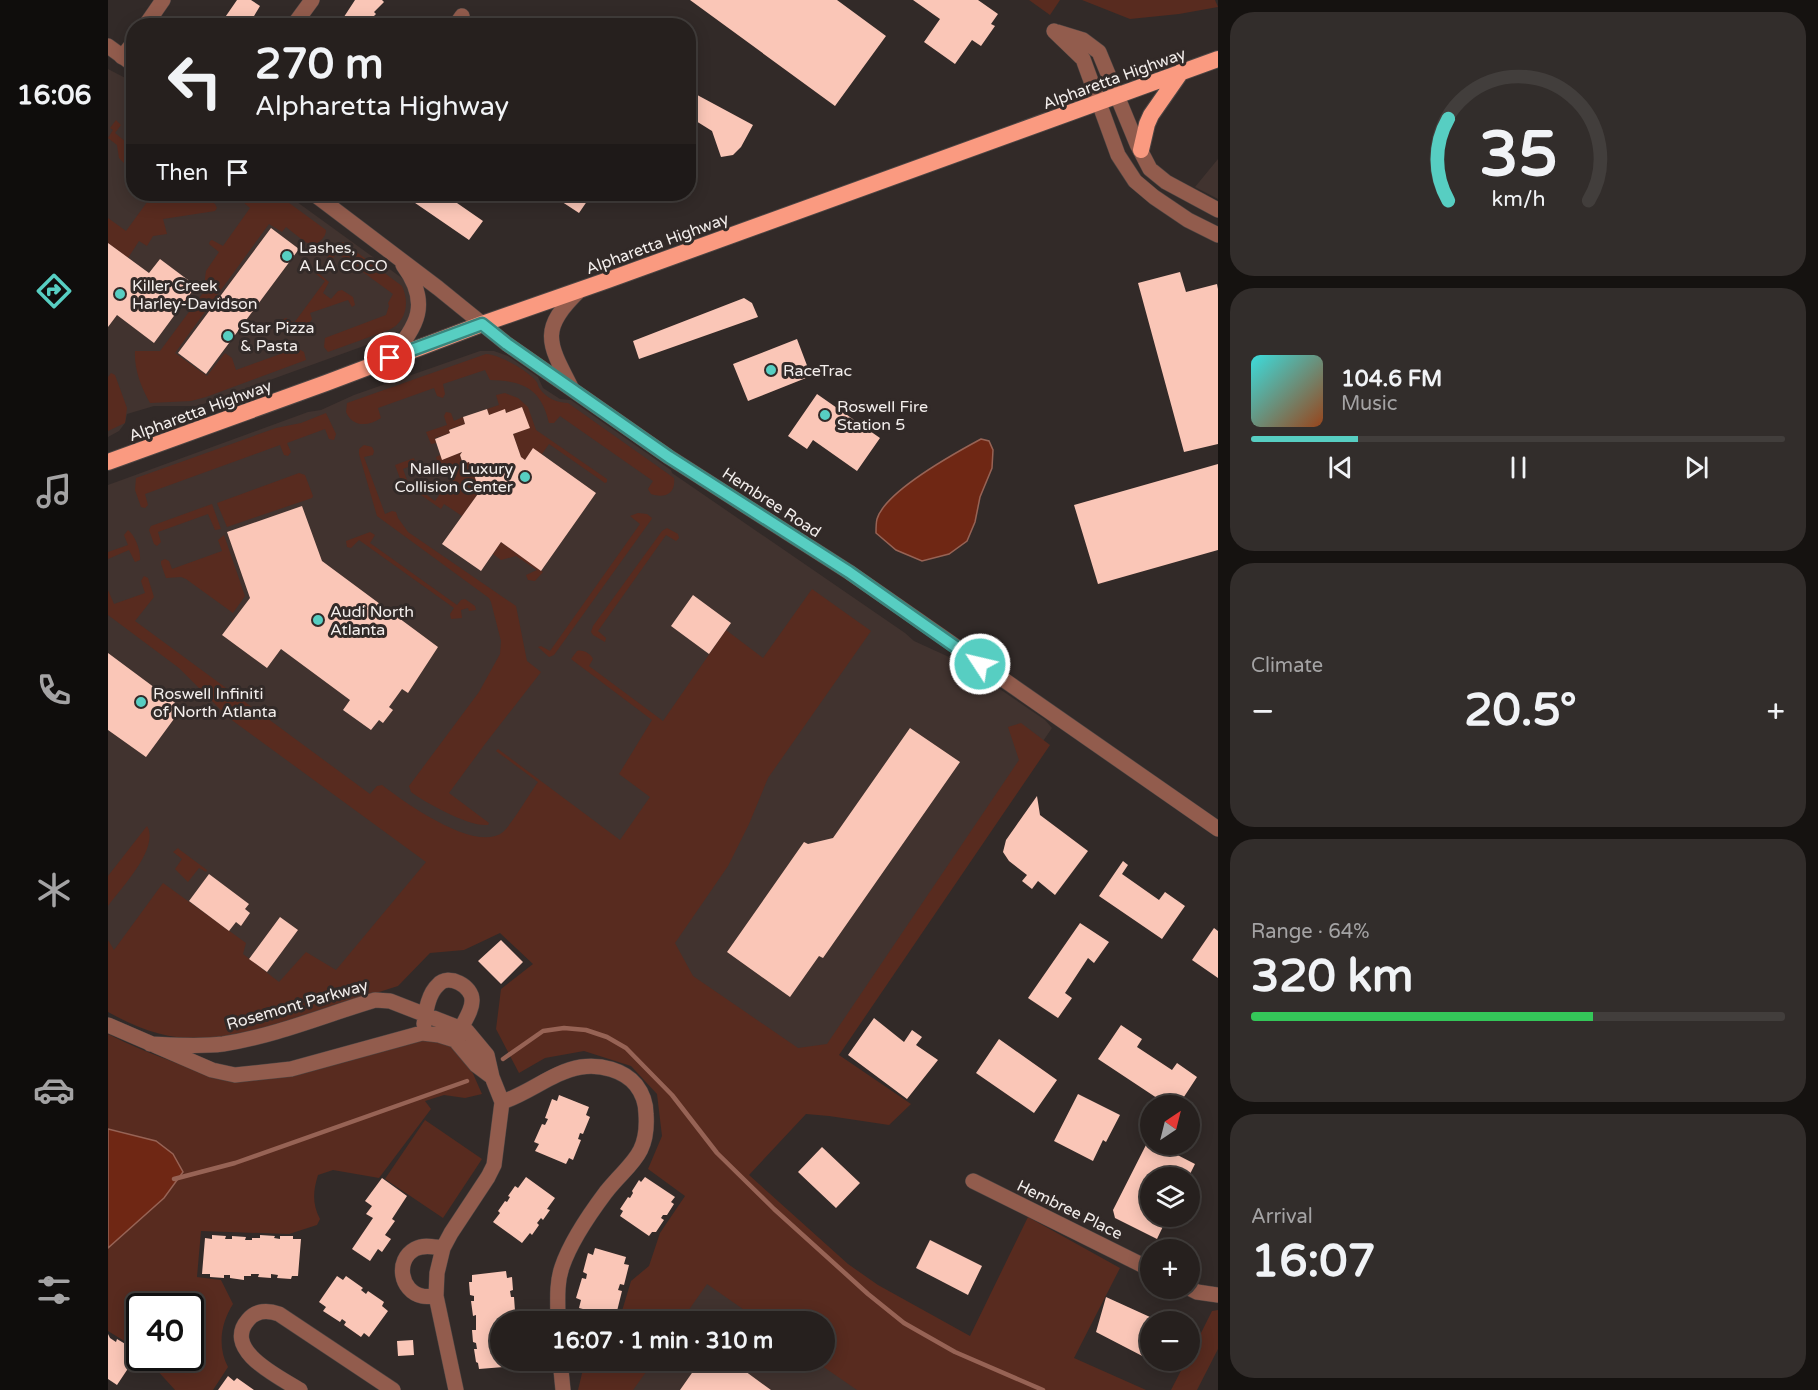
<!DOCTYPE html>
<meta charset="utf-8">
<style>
:root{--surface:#26201e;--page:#322d2b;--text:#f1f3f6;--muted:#a4a3a4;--line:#423e3c;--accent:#57cec2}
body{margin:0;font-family:"Varela Round",sans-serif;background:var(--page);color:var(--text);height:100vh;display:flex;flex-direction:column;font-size:22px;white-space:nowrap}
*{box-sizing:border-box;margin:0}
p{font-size:20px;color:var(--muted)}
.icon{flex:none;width:33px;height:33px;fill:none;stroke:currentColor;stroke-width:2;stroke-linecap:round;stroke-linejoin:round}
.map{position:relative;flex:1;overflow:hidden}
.sheet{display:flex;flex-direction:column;gap:12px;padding:12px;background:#151210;width:600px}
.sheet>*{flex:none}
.top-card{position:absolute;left:18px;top:18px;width:570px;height:183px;border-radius:24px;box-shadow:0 3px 15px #0003,0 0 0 2px var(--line);background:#26201e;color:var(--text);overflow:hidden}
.needle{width:39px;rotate:35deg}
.controls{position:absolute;left:1032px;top:1095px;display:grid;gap:12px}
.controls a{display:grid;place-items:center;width:60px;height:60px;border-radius:50%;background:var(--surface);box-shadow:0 3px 15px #0003,0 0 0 2px var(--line);font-size:30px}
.speed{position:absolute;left:18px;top:1293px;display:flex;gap:12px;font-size:30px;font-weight:700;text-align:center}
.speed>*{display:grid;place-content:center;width:78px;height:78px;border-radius:50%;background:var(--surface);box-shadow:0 3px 15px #0003,0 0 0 2px var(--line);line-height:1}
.speed .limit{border:3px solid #111;border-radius:9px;background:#fff;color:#111}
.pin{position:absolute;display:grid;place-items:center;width:51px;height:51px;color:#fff;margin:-26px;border:3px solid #fff;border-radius:50%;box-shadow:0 2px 6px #0007}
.me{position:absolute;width:66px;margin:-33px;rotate:305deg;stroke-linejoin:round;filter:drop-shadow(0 0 4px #0008)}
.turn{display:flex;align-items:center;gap:21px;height:126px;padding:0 30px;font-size:27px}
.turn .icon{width:78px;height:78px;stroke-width:2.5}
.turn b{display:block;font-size:42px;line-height:51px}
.then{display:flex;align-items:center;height:57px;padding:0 30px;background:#0003;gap:12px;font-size:22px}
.big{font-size:45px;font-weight:700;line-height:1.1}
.sheet .widget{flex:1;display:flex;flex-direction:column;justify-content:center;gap:9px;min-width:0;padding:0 21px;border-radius:24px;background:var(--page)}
.sheet .dial{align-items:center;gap:0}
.dial svg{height:156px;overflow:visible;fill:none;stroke:var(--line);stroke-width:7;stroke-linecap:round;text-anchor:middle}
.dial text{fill:var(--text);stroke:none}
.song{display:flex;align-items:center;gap:18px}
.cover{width:72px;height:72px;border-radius:9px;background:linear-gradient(135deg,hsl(180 70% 55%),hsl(20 70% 35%))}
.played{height:6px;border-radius:3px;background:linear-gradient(90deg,var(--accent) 20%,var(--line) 20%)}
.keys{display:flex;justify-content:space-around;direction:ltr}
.heat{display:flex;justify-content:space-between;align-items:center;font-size:33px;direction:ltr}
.charge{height:9px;border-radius:4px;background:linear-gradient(90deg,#34c759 64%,var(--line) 0)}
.trip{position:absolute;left:382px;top:1311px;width:345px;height:60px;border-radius:30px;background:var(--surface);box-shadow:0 3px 15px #0003,0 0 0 2px var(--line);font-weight:700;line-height:60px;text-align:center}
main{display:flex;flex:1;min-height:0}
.tabs{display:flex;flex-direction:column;width:108px;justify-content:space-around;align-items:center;background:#0f0d0c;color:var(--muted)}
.tabs .icon{width:42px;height:42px}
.tabs .selected{color:var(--accent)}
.tabs b{font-size:27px;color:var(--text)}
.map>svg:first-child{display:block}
</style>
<main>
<nav class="tabs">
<b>16:06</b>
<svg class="icon selected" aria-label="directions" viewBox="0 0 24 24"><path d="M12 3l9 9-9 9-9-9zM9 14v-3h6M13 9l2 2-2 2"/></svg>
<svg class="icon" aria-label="music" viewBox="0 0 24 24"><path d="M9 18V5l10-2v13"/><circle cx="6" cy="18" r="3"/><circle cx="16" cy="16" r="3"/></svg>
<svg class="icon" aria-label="phone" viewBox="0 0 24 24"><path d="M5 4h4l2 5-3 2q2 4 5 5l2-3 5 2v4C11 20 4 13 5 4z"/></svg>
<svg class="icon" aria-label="climate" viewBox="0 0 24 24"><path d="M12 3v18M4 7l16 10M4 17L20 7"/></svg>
<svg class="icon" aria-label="car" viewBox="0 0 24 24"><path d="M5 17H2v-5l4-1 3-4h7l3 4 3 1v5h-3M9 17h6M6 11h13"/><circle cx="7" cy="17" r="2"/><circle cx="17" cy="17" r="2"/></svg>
<svg class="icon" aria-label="filters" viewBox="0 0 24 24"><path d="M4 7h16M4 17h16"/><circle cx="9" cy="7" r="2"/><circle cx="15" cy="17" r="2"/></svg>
</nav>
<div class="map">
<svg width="1110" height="1390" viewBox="0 0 1110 1390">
<rect width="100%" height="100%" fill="#322a28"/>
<!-- built -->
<path fill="#41332f" d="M0 69 25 82 26 194H178L298 281 303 290 304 308 298 325 289 334 90 406H46L19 414 17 423 11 431 0 437Z
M1110 159V199L1087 187Z
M372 351H386L400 356 430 377 435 388 452 399 463 400 563 470 564 473 797 633 806 641 852 662 937 720 944 728 625 1194 878 1390H492L512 1361 717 1360V1322L538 1321 625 1194 563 1065 344 892 273 978 0 989V485L200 412 213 410 246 395Z"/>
<!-- green -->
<path fill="#582b1f" d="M921 0H1107L1110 7 1071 14 1022 19 974 0H952L942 15Z
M8 120 13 125 7 133 24 147 25 145V150L16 163 11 158 9 145 0 138 5 130 2 128Z
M45 194H104L100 199 107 204 109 208 107 211 55 219 59 234 45 236 39 246 31 241 20 258 0 243V218L18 231Z
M138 194H161L173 197 218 230C218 237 212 242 206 245L197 242 178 227 174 232 161 224 67 353 99 376 117 353 124 358 128 370 189 348 196 352 198 360 98 397 83 401 42 403C33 387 26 369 27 351H52L95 293 98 271 111 252 101 244 102 241 104 240 115 246 142 208 133 200Z
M235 242 294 286C302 303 298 322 281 330L220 352 216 347 217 338 278 315 281 306 280 303 285 294 229 253 223 261H220L219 258C223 252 228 244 235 242Z
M209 272 221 282 215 293 223 299 230 291 234 290 245 297 247 305 244 307 240 300 202 313 204 319 202 322C193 325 182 332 173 327V320L178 318 186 323 217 281 208 274Z
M378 354C392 355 419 370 428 381 430 383 430 387 432 389 438 398 450 403 460 403L566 478C568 493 557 499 543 494L540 489 545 481 452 416 446 423H441C433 388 415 381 382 380L377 370 335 384 337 394 335 398 329 396 326 388 270 408 273 418C261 426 245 428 238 412L239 403Z
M3 373 7 375 19 408 17 423 0 431V377Z
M397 393 410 398 420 407 428 430 499 479V482L497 483 441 444 434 454 425 449 417 460 413 457 405 434 421 428 414 407 398 413 397 410 381 415 379 409 391 405 388 395Z
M338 412 343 413 346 421 355 417 357 424 342 429V433L327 438 328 443 323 444 318 432 339 425 336 416Z
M218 413 228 434 226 440 221 439 217 429 179 443 183 452 180 456 176 455 172 445 37 494 40 505 37 508 33 507 27 490 28 478 168 428 193 423Z
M256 445 264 447 266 451 265 455 256 457 277 514 284 511 288 512 290 518 300 532 408 606 419 661 433 672 377 744 341 793 381 823 380 825C361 827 318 803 303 792L301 786 371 692 392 654 393 641 383 602 381 598 269 516 251 454V449Z
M354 452 352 455 354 464 361 462 372 491 354 516 336 504 333 509 293 481 287 465 306 458 308 464 295 469 299 480 327 501 347 472 344 465 332 469 328 457 332 455 334 459Z
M191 473 197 475 205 496 204 498 119 527 109 503Z
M104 504 113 529 107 530 100 514 50 532 53 542 49 546 46 544 41 530 43 526Z
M530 513 539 514 544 518 543 520 446 655 441 657 430 647 433 646 442 651 532 524 522 516Z
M559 528 570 534 571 538 568 541 558 535 490 631 498 638 497 642 485 635 483 632 485 626 554 531Z
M20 530C27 535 33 551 32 560L27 562 21 550 0 559V552L20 545 16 535Z
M262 532 267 535 262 543 349 605 353 600 357 599 367 606 368 610 361 611 360 608 353 610 354 618 343 619 342 614 346 608 251 540 243 548 239 547 238 541Z
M116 535 137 596 125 613 78 579 73 577 58 578 53 564V561L57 559 61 561 64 569 114 551 110 540Z
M393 542 435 572 427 581 420 580 418 575 429 570 408 556 393 560 385 554Z
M36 576 40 578 46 597 27 621 262 794 269 786 274 785C296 802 368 854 395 832 404 824 422 793 430 782L388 751 390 749 512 840 542 797 511 774 544 720 463 659 469 651C475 649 483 654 485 659L481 666 555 721 618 630 655 658 704 589 763 631 660 778 641 824 620 866 567 943 585 976 690 1048 719 1044 911 760 900 727 913 723 942 745 731 1055 803 1104 781 1125 721 1116 698 1114 641 1175 740 1264 770 1285 862 1336 920 1217 1012 1268 966 1358 1038 1390H749L707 1361 717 1360V1322L652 1321 599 1284 573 1321H511L523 1281 541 1266 552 1233 577 1196 540 1169 554 1136 549 1094 523 1066 476 1051 437 1058 411 1073 388 1029 393 989 425 964 392 933 356 950 322 953 290 986 139 1034C83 1043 50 1040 0 1012V940L6 950 55 883 138 943 135 954 171 982 198 952 228 970 318 862 121 718 71 668 0 615V590L6 604 37 593 33 581Z
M39 826C52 848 13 888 0 906V876Z
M70 848 72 850 99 870 98 872 91 868 80 882 67 869 74 859 65 852Z
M0 1034C42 1055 85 1071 131 1078L320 1039 343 1043 359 1060 374 1094 357 1098 336 1095 317 1101 323 1109 271 1178 225 1170 210 1175C205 1191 204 1204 212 1219L209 1225 181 1234 93 1231 89 1277 113 1280 125 1304C113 1323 109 1346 120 1367L105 1390H67L38 1358H82V1306H32L31 1350 0 1331V1248L56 1198 75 1172 16 1132 0 1129Z
M317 1120 374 1159 335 1218 277 1179Z
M1110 1310V1349L1089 1390H1063L1078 1361 1082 1360V1355L1104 1311Z
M477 1361V1360L546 1361 525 1390H470Z"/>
<!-- water -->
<path fill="#6f2714" stroke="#976355" stroke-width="1.5" d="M873 439 881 441 885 450 884 468 872 497 867 522 859 541 841 554 814 561 788 550 768 533C768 528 768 523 769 519 777 492 847 453 873 439Z
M0 1129 48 1141 65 1154 75 1172 56 1198 0 1248Z"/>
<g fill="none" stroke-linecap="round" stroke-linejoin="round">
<!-- stream -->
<path stroke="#976355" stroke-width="4.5" d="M395 1059 435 1031 456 1028 478 1030 499 1037 518 1048 564 1095 609 1153 666 1209 760 1294 796 1323 847 1352 935 1390
M66 1179 127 1163 359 1081"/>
</g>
<!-- building -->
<path fill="#fac6b7" d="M129 0H143L152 6 140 26H111Z
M247 0H274L276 2 266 12 268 14 266 16H263L258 22 260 24 259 26H230Z
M582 0H729L778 36 727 106Z
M805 0H870L890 14 883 24 887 26 873 46 864 40 847 64 816 42 832 19Z
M580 90 645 125 633 147 625 155 613 157 604 131 580 116 583 107 580 105Z
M294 194H336L375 221 361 240Z
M442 194H484L471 213Z
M163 228 191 249 98 374 70 353Z
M0 243 41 273 52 259 88 286 46 343 9 315 0 327Z
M1072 272 1078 292 1109 284 1110 289V444L1076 452 1030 283Z
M636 298 644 303 650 317 531 359 525 341Z
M689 339 703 376 640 401 625 364Z
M709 394 772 438 749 471 705 440 699 449 680 436Z
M414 407 422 428 405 434 413 457 417 460 425 448 488 493 433 571 393 542 373 571 334 544 372 491 361 462 355 464 352 455 354 452 334 460 327 439 342 433 341 430 357 424 355 417 379 409 381 415 397 409 398 413Z
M1110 464V550L990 584 966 505Z
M194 506 214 561 330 647 300 693 294 689 281 707 285 710 275 723 271 720 263 730 235 710 242 700 173 649 159 668 114 635 142 598 119 532Z
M585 595 623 623 601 654 563 626Z
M0 653 74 708 38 757 0 730Z
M802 728 852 762 715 958 711 956 682 997 619 952 696 842 700 844 725 838Z
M929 796 932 815 980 851 947 895 930 881 924 889 914 881 919 875 901 861 895 852 898 840Z
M1015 861 1020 865 1014 874 1051 900 1057 892 1077 906 1054 939 991 896Z
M101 874 141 904 137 909 142 913 133 926 128 922 121 931 81 901Z
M172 917 190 930 159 972 141 959Z
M972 923 1001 942 986 963 980 958 957 993 964 998 950 1018 920 998Z
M1106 928 1110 931V978L1084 960Z
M393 940 415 962 393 984 370 961Z
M766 1018 796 1042 804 1030 814 1037 808 1045 830 1060 799 1099 740 1055Z
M1013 1025 1034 1039 1029 1047 1064 1070 1069 1063 1089 1077 1070 1106H1061L990 1059Z
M891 1039 949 1080 926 1113 868 1073Z
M970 1094 1012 1115 998 1142 995 1140 985 1161 946 1141Z
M451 1095 481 1107 478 1115 482 1117 475 1134 472 1133 470 1139 473 1140 465 1160 461 1158 458 1164 427 1151 431 1144 426 1142 434 1124 437 1125 440 1119 437 1118 444 1099 449 1101Z
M1042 1140V1144H1048L1087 1164 1080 1178H1042V1216H1060L1049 1239 1007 1218 1005 1210 1039 1143 1041 1144Z
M714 1147 752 1183 728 1208 690 1172Z
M418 1177 447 1198 439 1209 442 1210 435 1220 433 1218 429 1223 431 1225 424 1235 422 1233 414 1243 385 1222 392 1213 390 1211 397 1201 399 1202 402 1197 400 1196 407 1186 410 1188Z
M537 1177 567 1197 563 1202 566 1204 559 1215H555L553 1218 556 1220 548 1232H544L541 1236 512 1216 515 1211 512 1209 520 1197 522 1198 525 1193 524 1191 531 1180 533 1182Z
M274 1178 299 1196 284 1219 287 1221 277 1235 283 1239 274 1252 270 1249 262 1261 244 1249 265 1218 258 1214 264 1206 257 1201Z
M104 1235 118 1236 117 1239H124V1236L138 1237 137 1240H144V1238H152V1235L167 1236 166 1238 172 1239V1236H185V1239H193L190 1276H184L183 1279 169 1278 170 1275 163 1274V1278L150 1277 151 1274H143V1276H136V1280L122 1278V1275H116V1278L102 1277V1274H94L97 1238 104 1239Z
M822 1240 874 1266 860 1295 808 1268Z
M487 1248 518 1257 516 1264 521 1265 516 1285 512 1284 510 1290 514 1291 509 1311 504 1309 502 1316 471 1308 473 1300 468 1298 474 1278 478 1279 479 1274 475 1272 480 1253 485 1255Z
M398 1271 399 1278 404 1277 405 1290 402 1291 403 1297H406L407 1311H404L405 1318H402V1322H393V1360H407L408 1366 371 1369 370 1363 368 1362 366 1349H369L368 1343 365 1342 364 1330H368V1315L365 1316 363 1301H366V1296L362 1295 361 1282H364V1275Z
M229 1276 235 1280 238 1276 255 1288 253 1290 258 1294 260 1291 276 1302 274 1306 280 1311 261 1337 256 1333 253 1337 236 1325 238 1322 234 1319 232 1322 215 1311 218 1307 211 1302Z
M998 1297 1053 1322H1042V1360L988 1332Z
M0 1334 2 1338 8 1342 9 1339 19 1345 17 1348 29 1355 9 1385 0 1379Z
M305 1340 306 1355 290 1356 289 1341Z
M593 1360H622L663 1390H572Z
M120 1376 126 1381 129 1378 146 1390H110Z"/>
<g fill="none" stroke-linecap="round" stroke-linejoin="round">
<!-- minor casing -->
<g stroke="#4d4543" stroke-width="16">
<path id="minor" d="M37 26 55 0
M185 26 204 0
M347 26 354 16
M946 31 975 59 1010 155 1027 181 1046 197 1080 220 1110 235
M949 32 975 40 991 52 1029 144 1042 169 1058 182 1110 210
M14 57 26 42
M221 204 228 194
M316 1024C318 1011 320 994 330 985 340 973 365 986 364 1001 364 1012 354 1024 350 1035
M0 1025 104 1070 127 1075 183 1069 314 1033 331 1035 347 1040 368 1065 384 1077
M42 1044C66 1045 91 1047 115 1044 167 1036 217 1015 267 1000L282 1001 359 1031 379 1055 384 1077 394 1102 386 1165 380 1177 343 1233 335 1248 329 1273 328 1296 348 1390
M394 1102C422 1093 444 1072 473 1067 492 1064 516 1070 528 1085 535 1094 538 1103 538 1114 541 1156 521 1163 498 1192 483 1212 462 1243 454 1267 448 1284 450 1303 450 1322
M865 1181 1042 1269
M1081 1288 1089 1292 1110 1295
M328 1296C324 1296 318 1297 314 1296 292 1291 287 1260 307 1249 316 1244 326 1247 335 1248
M452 1360 455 1390
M192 1390C171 1377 114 1350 140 1320 148 1310 160 1310 171 1314L285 1390"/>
</g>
<!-- tertiary casing -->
<g stroke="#4d4543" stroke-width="16">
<path id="tertiary" d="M0 46 26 65
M206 194 330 288 399 344 561 457 741 572 1110 829
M282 358C310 326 323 303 295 265
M463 387C439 341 432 329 472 290"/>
</g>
<!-- trunk casing -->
<g stroke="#4d4543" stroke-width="18">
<path id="trunk" d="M1033 150 1039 124 1043 115 1073 72
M0 462 218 383 374 324 500 280 1110 59"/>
</g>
<!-- minor -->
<use href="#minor" stroke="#925c4d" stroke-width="15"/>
<!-- tertiary -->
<use href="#tertiary" stroke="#925c4d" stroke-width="15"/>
<!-- trunk -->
<use href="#trunk" stroke="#fa9a80" stroke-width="16"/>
</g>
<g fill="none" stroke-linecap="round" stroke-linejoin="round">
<!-- route casing -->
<g stroke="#39867e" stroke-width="15">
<path id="route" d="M282 358 374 324 399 344 561 457 741 572 872 664"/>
</g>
<!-- route -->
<use href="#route" stroke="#57cec2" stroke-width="10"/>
</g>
<!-- markers -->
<g fill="#57cec2" stroke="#322a28" stroke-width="2">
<circle cx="179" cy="256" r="6"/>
<circle cx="12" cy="294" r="6"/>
<circle cx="120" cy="336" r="6"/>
<circle cx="663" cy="370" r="6"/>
<circle cx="717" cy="415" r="6"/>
<circle cx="417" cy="477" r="6"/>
<circle cx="210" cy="620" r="6"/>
<circle cx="33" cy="702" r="6"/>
</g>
<g text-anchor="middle" stroke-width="6" stroke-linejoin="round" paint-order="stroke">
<!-- street labels -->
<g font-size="16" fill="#f3eeec" stroke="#322a28">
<text transform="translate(1006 78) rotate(-20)" y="6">Alpharetta Highway</text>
<text transform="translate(549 243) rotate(-20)" y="6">Alpharetta Highway</text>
<text transform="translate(92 410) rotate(-20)" y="6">Alpharetta Highway</text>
<text transform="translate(664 502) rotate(33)" y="6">Hembree Road</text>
<text transform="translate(189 1004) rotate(-16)" y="6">Rosemont Parkway</text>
<text transform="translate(962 1209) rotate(26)" y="6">Hembree Place</text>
</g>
<!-- poi labels -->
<g font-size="16" fill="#f3eeec" stroke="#322a28" text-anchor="start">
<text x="191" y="253">Lashes,<tspan x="191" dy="18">A LA COCO</tspan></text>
<text x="24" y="291">Killer Creek<tspan x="24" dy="18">Harley-Davidson</tspan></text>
<text x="132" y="333">Star Pizza<tspan x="132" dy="18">&amp; Pasta</tspan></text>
<text x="675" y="376">RaceTrac</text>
<text x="729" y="412">Roswell Fire<tspan x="729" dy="18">Station 5</tspan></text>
<text x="405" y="474" text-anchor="end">Nalley Luxury<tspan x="405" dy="18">Collision Center</tspan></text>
<text x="222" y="617">Audi North<tspan x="222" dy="18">Atlanta</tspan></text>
<text x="45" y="699">Roswell Infiniti<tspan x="45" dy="18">of North Atlanta</tspan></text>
</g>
</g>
</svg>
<div class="controls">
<a><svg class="needle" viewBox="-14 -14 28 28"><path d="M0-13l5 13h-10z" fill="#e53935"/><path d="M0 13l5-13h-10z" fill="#a4a3a4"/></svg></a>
<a><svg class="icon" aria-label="layers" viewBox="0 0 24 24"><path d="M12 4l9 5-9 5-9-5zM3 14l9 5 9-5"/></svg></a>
<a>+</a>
<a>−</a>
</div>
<div class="speed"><div class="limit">40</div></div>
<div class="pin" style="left:282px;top:358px;background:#d93025"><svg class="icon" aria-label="arrive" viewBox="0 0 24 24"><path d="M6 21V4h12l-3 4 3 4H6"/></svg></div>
<svg class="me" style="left:872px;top:664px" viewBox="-20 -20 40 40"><circle r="17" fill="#57cec2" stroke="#fff" stroke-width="3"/><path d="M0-11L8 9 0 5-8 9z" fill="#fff"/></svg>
<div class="trip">16:07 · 1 min · 310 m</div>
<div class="top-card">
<div class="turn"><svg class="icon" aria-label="left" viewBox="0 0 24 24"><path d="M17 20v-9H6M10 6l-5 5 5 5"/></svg><div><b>270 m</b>Alpharetta Highway</div></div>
<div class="then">Then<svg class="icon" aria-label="arrive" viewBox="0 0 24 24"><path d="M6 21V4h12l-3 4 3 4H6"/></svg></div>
</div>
</div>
<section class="sheet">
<div class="widget dial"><svg viewBox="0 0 100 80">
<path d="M14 69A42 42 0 1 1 86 69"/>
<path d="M14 69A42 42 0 0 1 14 27" stroke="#57cec2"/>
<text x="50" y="56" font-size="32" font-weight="700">35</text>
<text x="50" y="72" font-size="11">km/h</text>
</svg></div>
<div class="widget">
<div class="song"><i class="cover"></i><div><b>104.6 FM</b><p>Music</p></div></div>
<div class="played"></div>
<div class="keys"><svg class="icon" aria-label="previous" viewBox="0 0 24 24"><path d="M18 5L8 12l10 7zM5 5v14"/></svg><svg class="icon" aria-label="pause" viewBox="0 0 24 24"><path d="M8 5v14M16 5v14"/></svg><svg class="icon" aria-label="next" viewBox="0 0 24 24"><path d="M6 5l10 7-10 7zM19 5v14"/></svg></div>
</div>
<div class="widget"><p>Climate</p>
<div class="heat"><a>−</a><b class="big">20.5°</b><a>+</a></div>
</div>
<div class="widget"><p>Range · 64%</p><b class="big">320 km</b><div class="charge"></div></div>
<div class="widget"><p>Arrival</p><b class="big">16:07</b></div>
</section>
</main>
